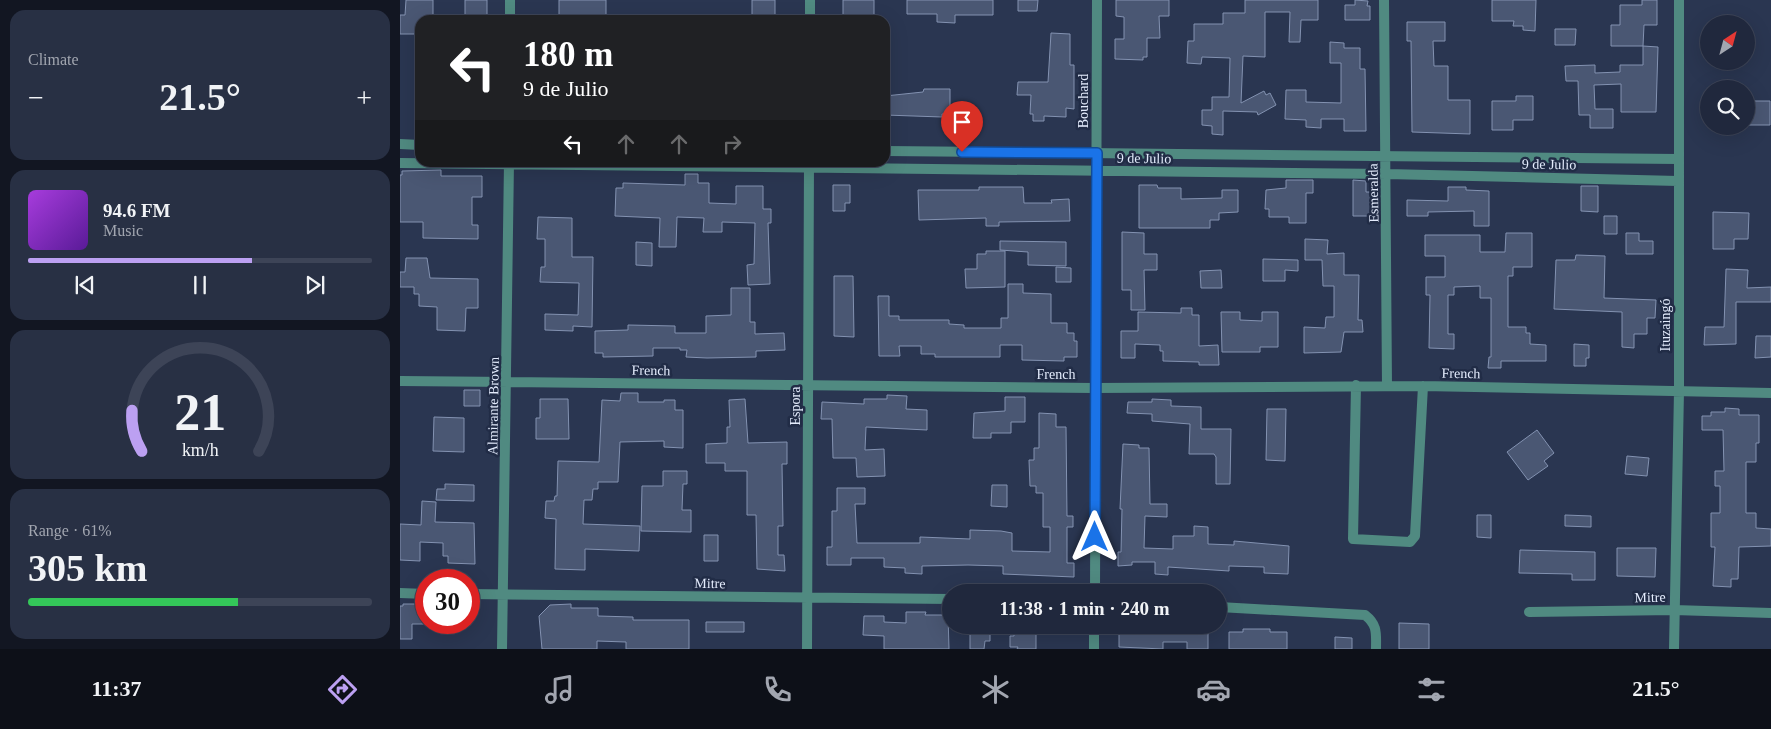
<!DOCTYPE html>
<meta charset="utf-8">
<style>
:root{--surface:#20283d;--page:#283044;--text:#f1f3f6;--muted:#a2a6b0;--line:#3d4457;--accent:#bca0f2}
body{margin:0;font-family:Georgia,serif;background:var(--page);color:var(--text);height:100vh;display:flex;flex-direction:column;font-size:19px;white-space:nowrap}
*{box-sizing:border-box;margin:0}
p{font-size:16px;color:var(--muted)}
.icon{flex:none;width:28px;height:28px;fill:none;stroke:currentColor;stroke-width:2;stroke-linecap:round;stroke-linejoin:round}
.map{position:relative;flex:1;overflow:hidden}
.side{display:flex;flex-direction:column;gap:10px;padding:10px;background:#121622;width:400px}
.side>*{flex:none}
.banner{position:absolute;left:15px;top:15px;width:475px;height:152px;border-radius:15px;box-shadow:0 5px 20px #0002,0 0 0 1px var(--line);background:#202124;color:#fff;overflow:hidden}
.needle{width:32px;rotate:36deg}
.fabs{position:absolute;left:1300px;top:15px;display:grid;gap:10px}
.fabs a{display:grid;place-items:center;width:55px;height:55px;border-radius:50%;background:var(--surface);box-shadow:0 5px 20px #0002,0 0 0 1px var(--line);font-size:25px}
.speed{position:absolute;left:15px;top:569px;display:flex;gap:10px;font-size:25px;font-weight:700;text-align:center}
.speed>*{display:grid;place-content:center;width:65px;height:65px;border-radius:50%;background:var(--surface);box-shadow:0 5px 20px #0002,0 0 0 1px var(--line);line-height:1}
.speed .limit{border:8px solid #d22;background:#fff;color:#111}
.pin{position:absolute;display:grid;place-items:center;width:42px;height:42px;color:#fff;margin:-51px -21px;border-radius:50% 50% 50% 0;rotate:-45deg;box-shadow:0 0 5px #0007}
.pin .icon{rotate:45deg}
.me{position:absolute;width:55px;margin:-28px;rotate:0deg;stroke-linejoin:round;filter:drop-shadow(0 0 4px #0008)}
.turn{display:flex;align-items:center;gap:18px;height:105px;padding:0 25px;font-size:22px}
.turn .icon{width:65px;height:65px;stroke-width:2.5}
.turn b{display:block;font-size:35px;line-height:42px}
.lanes{display:flex;align-items:center;height:48px;padding:0 25px;background:#0003;justify-content:center;gap:25px;direction:ltr}
.lanes .off{opacity:.35}
.big{font-size:38px;font-weight:700;line-height:1.1}
.side .tile{flex:1;display:flex;flex-direction:column;justify-content:center;gap:8px;min-width:0;padding:0 18px;border-radius:15px;background:var(--page)}
.side .dial{align-items:center;gap:0}
.dial svg{height:130px;overflow:visible;fill:none;stroke:var(--line);stroke-width:7;stroke-linecap:round;text-anchor:middle}
.dial text{fill:var(--text);stroke:none}
.song{display:flex;align-items:center;gap:15px}
.cover{width:60px;height:60px;border-radius:8px;background:linear-gradient(135deg,hsl(280 70% 55%),hsl(270 70% 35%))}
.played{height:5px;border-radius:2px;background:linear-gradient(90deg,var(--accent) 65%,var(--line) 65%)}
.keys{display:flex;justify-content:space-around;direction:ltr}
.heat{display:flex;justify-content:space-between;align-items:center;font-size:28px;direction:ltr}
.charge{height:8px;border-radius:4px;background:linear-gradient(90deg,#34c759 61%,var(--line) 0)}
.trip{position:absolute;left:542px;top:584px;width:285px;height:50px;border-radius:25px;background:var(--surface);box-shadow:0 5px 20px #0002,0 0 0 1px var(--line);font-weight:700;line-height:50px;text-align:center}
.menu{display:flex;height:80px;justify-content:space-around;align-items:center;background:#0d1018;color:var(--muted)}
.menu .icon{width:35px;height:35px}
.menu .current{color:var(--accent)}
.menu b{font-size:22px;color:var(--text)}
main{display:flex;flex:1;min-height:0}
.map>svg:first-child{display:block}
</style>
<main>
<section class="side">
<div class="tile"><p>Climate</p>
<div class="heat"><a>−</a><b class="big">21.5°</b><a>+</a></div>
</div>
<div class="tile">
<div class="song"><i class="cover"></i><div><b>94.6 FM</b><p>Music</p></div></div>
<div class="played"></div>
<div class="keys"><svg class="icon" aria-label="previous" viewBox="0 0 24 24"><path d="M18 5L8 12l10 7zM5 5v14"/></svg><svg class="icon" aria-label="pause" viewBox="0 0 24 24"><path d="M8 5v14M16 5v14"/></svg><svg class="icon" aria-label="next" viewBox="0 0 24 24"><path d="M6 5l10 7-10 7zM19 5v14"/></svg></div>
</div>
<div class="tile dial"><svg viewBox="0 0 100 80">
<path d="M14 69A42 42 0 1 1 86 69"/>
<path d="M14 69A42 42 0 0 1 8 44" stroke="#bca0f2"/>
<text x="50" y="56" font-size="32" font-weight="700">21</text>
<text x="50" y="72" font-size="11">km/h</text>
</svg></div>
<div class="tile"><p>Range · 61%</p><b class="big">305 km</b><div class="charge"></div></div>
</section>
<div class="map">
<svg width="1371" height="649" viewBox="0 0 1371 649">
<rect width="100%" height="100%" fill="#2a3651"/>
<!-- building -->
<path fill="#4a5773" stroke="#8392b1" d="M6 0H33V20H20V34H0V15H5Z
M65 0H87V20H65Z
M159 0H206V20H159Z
M352 0H375V20H352Z
M443 0H474V20H443Z
M507 0H593V15H555V23L537 22V14H507Z
M618 0H638L637 11H618Z
M716 0H769V16H759L760 38H747V57H743V60L715 59V39H724V17L716 16Z
M845 0H918V20H901L900 42H889L890 12H865V57L843 56 841 103 864 91 866 95 870 93 876 105 858 115 857 112 823 111V135L812 134V126L802 125V110H812V97H829L830 58 802 57 801 64 787 63 788 41H794V24H823V13H845Z
M955 0 968 1 967 6H970V20H945V5H955Z
M1092 0H1136L1135 31 1123 30V26H1113L1114 21H1092Z
M1242 0H1257V25H1244L1243 46H1211V25H1220V5H1242Z
M1007 22H1045V41H1033L1034 66H1048V100H1070V134L1012 132 1011 41H1007Z
M1155 29H1176L1175 45H1155Z
M651 33 670 34V65H674V109L666 108V117L644 116V121H633V114H630L631 95H617L618 82H648Z
M930 42 944 43V48H960V69H965L966 131H944V119H921V128L906 127V120L885 119 886 90H906V102L941 103V63H930Z
M1243 46 1258 47 1256 112H1221V84L1194 85 1195 109H1213V128H1190V115H1179L1178 81H1166L1165 66 1195 65V73L1220 72V65H1243Z
M524 89H550V115L542 114V117L485 115V96L523 92Z
M1116 96H1133V120H1113V130H1092V101H1116Z
M1346 101H1370V125H1346Z
M41 170V176H82V197H72V225H78V239L23 238V222H0V175H2V171Z
M285 174H298V183H309V203L336 204V186H363V209H371V223H368L370 284 348 285 347 265 354 264 355 223 322 222V232H303L304 218 277 217 276 247H259L260 218 215 216 216 188H223V183L285 185Z
M886 180H913V193H906V223H889V217H869V209H865L866 190 886 188Z
M953 180 966 181V192H971V216H953Z
M433 185H450V203H445V211H433Z
M739 185H757L758 188H781V199L822 198V190H838V212L819 213V220H810V228H739Z
M1181 186H1198V212L1181 211Z
M579 187H623L624 203H652L651 200 669 199 670 221 599 222V226H586V218L519 220 518 190H579Z
M1048 187H1066V190L1089 191V226H1074V211L1028 212V216H1007V200L1048 201Z
M1313 212 1349 213 1348 239H1334V249H1313Z
M1204 216H1217V234H1204Z
M138 217 172 218V257H193L192 327 173 326V331L145 330V314L178 315 179 283 140 282 141 267H145V239H137Z
M722 232 744 233V254H757V270H744L745 310H731V290H722Z
M1106 233H1132V267H1113V276H1108V327H1126V333H1130V344L1146 345V361H1101V368H1088L1089 357H1091V298H1080V286L1054 287V295H1048V334H1054V349L1029 348 1030 295H1026V277H1045V256H1025V235H1080V252H1105Z
M1226 233H1239V241H1253V254H1226Z
M905 239 928 240 927 254 944 253V275H959L958 320H962L963 332H944L941 352 904 353V327L925 328 926 317H934V286H923L922 260H905Z
M600 241 666 242V266L628 265V252L600 250Z
M236 242 252 243V266L236 265Z
M586 251H605V287L566 288 565 269H577V254H586Z
M1176 255 1205 256 1204 298 1256 300 1255 318H1247V334H1234V348L1222 347V312L1154 309 1156 260H1175Z
M6 258H27L30 278 78 279V308H66L65 331 37 330V307L19 306V294H14V287H0V272H5Z
M863 259 898 260V271L885 270V281H863Z
M656 267 671 268V282H656Z
M1326 269 1348 270 1347 288 1371 287V302H1336V344L1304 345 1305 327H1324Z
M821 270 822 288H801L800 271Z
M434 276H453L454 337 434 336Z
M608 284H623V293L651 294V323H667V333H674V341H677V357H664V361L622 360V345H600V357H535V354H521V346H499L500 356H479L478 296H489V316H499V320H549V324L564 325V328H601V318H608Z
M331 288H350V322H355V334L384 333 385 350 356 351V357L307 358 286 357 287 350H280V348H253V356L203 357V353H195V331L228 330V325L275 326V333H306V316L331 315Z
M781 308H792V315H799V346L818 345 819 365H799V362L763 361V351H760V345L735 344V358H721V331H738V312L781 313Z
M821 312H840V320L862 321V312H878V347H860V352H822Z
M1356 336H1371V357L1355 358Z
M1174 344 1189 345V358H1186V366H1174Z
M64 390H80V406H64Z
M221 393H238V402H264V400H275V410H283V448L264 447V441L220 442 218 482H198V489H193L192 500H184L183 524 240 526 239 551 185 549V570L155 569 156 519 145 518 146 501H154L155 496H157L158 461 199 462 202 400 220 401Z
M487 395 507 396 506 409 527 410V430L466 427 465 450 484 449 485 476 457 477 456 458H433L432 419H421L422 402 464 404V399H487Z
M605 397H625V422H611V433H591V438H573L574 413 605 411Z
M140 399H168L169 439H136V418H140Z
M345 399 348 443 387 442V464H382L383 526H378V555H384L385 571 357 569 356 515H347V471H325V463H306V444L327 443V427H330L329 400Z
M752 399 771 400V406L801 407V429H831L830 484H816V457L814 454H789L790 424 752 421V414L727 413 728 402H752Z
M1325 408 1339 409V415H1359V443H1356V462H1346V513H1356V528L1371 529V546L1339 547 1338 579H1331V587L1313 586 1315 547H1311V513H1320V486H1315V471H1324L1323 430H1302V416H1311V412H1325Z
M867 409H886L885 461 866 460Z
M639 413 656 414V427H666L667 516H673V527H667V563H674V577L603 574V566L568 565 522 566V574L505 573V568L484 567V558H451V565H427V547H432V511H437V488H465V504H455L457 543H520V537L570 539V530L601 531 612 533V551L650 552V527H643V493H636V486H630L629 460H634V448H639Z
M34 417 64 418V452L33 451Z
M1137 430 1154 453 1144 461 1148 466 1128 480 1107 452Z
M723 444 739 445V448H749L750 504H767V517L745 516 744 548 773 549V536H794V526L808 527V544L834 545V541L889 546 888 574 864 573V567L829 566V571L768 567V575L755 574V562H732V565L718 566V552H721L722 509H720Z
M1227 456 1249 458 1247 476 1225 474Z
M263 471H287V484H283L282 510H291V532L241 531 242 486H263Z
M45 484 74 485V501L36 500 37 489H45Z
M592 485H607V507L591 506Z
M22 501 36 502 35 522 74 523 75 564 48 563V556H43V543L20 542V561L0 560V524L21 525Z
M1077 515H1091V538L1077 537Z
M1165 515 1191 516V527L1165 526Z
M304 535H318V561H304Z
M1217 548H1256L1255 577 1217 576Z
M1120 550 1195 552V580H1172V574L1119 573Z
M3 604H26V624H12V639H0V606H3Z
M171 604V608H198V616L233 617V620H289V649H226V642L197 641V649H142L139 616 150 605Z
M506 612H526L525 615H548L549 649H484V636L463 635 464 616H484V622L506 623Z
M306 622H344V632H306Z
M999 623 1029 624V649H999Z
M570 625H590V641H585L584 649H570Z
M614 625H636V649H617L618 647H610V636H614Z
M728 625H763V628H808V649H787V642H763V649L719 647V631H728Z
M843 629H870V632H887V649H829V632H843Z
M935 637 952 638V649H935Z"/>
<g fill="none" stroke-linecap="round" stroke-linejoin="round">
<!-- minor -->
<path stroke="#508a81" stroke-width="10" d="M984 0 987 386
M110 20V0
M410 20V0
M0 144 20 145
M485 151 1278 159
M0 163 987 174 1278 181
M0 381 694 388 1023 386 1371 393
M956 385 953 539 1010 542 1015 536 1023 386
M695 592 697 0
M0 593 26 594
M69 594 551 599
M819 607 965 615C978 625 976 634 976 649
M1129 612 1274 610 1371 613
M102 649 109 162
M407 649 409 163
M694 649V625
M1274 649 1279 391V0"/>
</g>
<g fill="none" stroke-linecap="round" stroke-linejoin="round">
<!-- route casing -->
<g stroke="#114b97" stroke-width="12">
<path id="route" d="M562 152 697 153 695 537"/>
</g>
<!-- route -->
<use href="#route" stroke="#1a73e8" stroke-width="9"/>
</g>
<g text-anchor="middle" stroke-width="5" stroke-linejoin="round" paint-order="stroke">
<!-- street labels -->
<g font-size="14" fill="#e3ebfc" stroke="#212c46">
<text transform="translate(683 101) rotate(-90)" y="5">Bouchard</text>
<text transform="translate(744 158) rotate(1)" y="5">9 de Julio</text>
<text transform="translate(1149 164) rotate(1)" y="5">9 de Julio</text>
<text transform="translate(973 193) rotate(-91)" y="5">Esmeralda</text>
<text transform="translate(1265 325) rotate(-90)" y="5">Ituzaingó</text>
<text transform="translate(251 370) rotate(1)" y="5">French</text>
<text transform="translate(1061 373) rotate(1)" y="5">French</text>
<text x="656" y="379">French</text>
<text transform="translate(93 406) rotate(-89)" y="5">Almirante Brown</text>
<text transform="translate(395 406) rotate(-90)" y="5">Espora</text>
<text transform="translate(310 583) rotate(1)" y="5">Mitre</text>
<text transform="translate(1250 597) rotate(-1)" y="5">Mitre</text>
</g>
</g>
</svg>
<div class="fabs">
<a><svg class="needle" viewBox="-14 -14 28 28"><path d="M0-13l5 13h-10z" fill="#e53935"/><path d="M0 13l5-13h-10z" fill="#a2a6b0"/></svg></a>
<a><svg class="icon" aria-label="search" viewBox="0 0 24 24"><circle cx="10" cy="10" r="6"/><path d="M15 15l6 6"/></svg></a>
</div>
<div class="speed"><div class="limit">30</div></div>
<div class="pin" style="left:562px;top:152px;background:#d93025"><svg class="icon" aria-label="arrive" viewBox="0 0 24 24"><path d="M6 21V4h12l-3 4 3 4H6"/></svg></div>
<svg class="me" style="left:695px;top:537px" viewBox="-20 -20 40 40"><path d="M0-17L14 15 0 8-14 15z" fill="#1a73e8" stroke="#fff" stroke-width="4"/></svg>
<div class="trip">11:38 · 1 min · 240 m</div>
<div class="banner">
<div class="turn"><svg class="icon" aria-label="left" viewBox="0 0 24 24"><path d="M17 20v-9H6M10 6l-5 5 5 5"/></svg><div><b>180 m</b>9 de Julio</div></div>
<div class="lanes"><svg class="icon" aria-label="left" viewBox="0 0 24 24"><path d="M17 20v-9H6M10 6l-5 5 5 5"/></svg><svg class="icon off" aria-label="ahead" viewBox="0 0 24 24"><path d="M12 20V5M6 11l6-6 6 6"/></svg><svg class="icon off" aria-label="ahead" viewBox="0 0 24 24"><path d="M12 20V5M6 11l6-6 6 6"/></svg><svg class="icon off" aria-label="right" viewBox="0 0 24 24"><path d="M7 20v-9h11M14 6l5 5-5 5"/></svg></div>
</div>
</div>
</main>
<nav class="menu">
<b>11:37</b>
<svg class="icon current" aria-label="directions" viewBox="0 0 24 24"><path d="M12 3l9 9-9 9-9-9zM9 14v-3h6M13 9l2 2-2 2"/></svg>
<svg class="icon" aria-label="music" viewBox="0 0 24 24"><path d="M9 18V5l10-2v13"/><circle cx="6" cy="18" r="3"/><circle cx="16" cy="16" r="3"/></svg>
<svg class="icon" aria-label="phone" viewBox="0 0 24 24"><path d="M5 4h4l2 5-3 2q2 4 5 5l2-3 5 2v4C11 20 4 13 5 4z"/></svg>
<svg class="icon" aria-label="climate" viewBox="0 0 24 24"><path d="M12 3v18M4 7l16 10M4 17L20 7"/></svg>
<svg class="icon" aria-label="car" viewBox="0 0 24 24"><path d="M5 17H2v-5l4-1 3-4h7l3 4 3 1v5h-3M9 17h6M6 11h13"/><circle cx="7" cy="17" r="2"/><circle cx="17" cy="17" r="2"/></svg>
<svg class="icon" aria-label="filters" viewBox="0 0 24 24"><path d="M4 7h16M4 17h16"/><circle cx="9" cy="7" r="2"/><circle cx="15" cy="17" r="2"/></svg>
<b>21.5°</b>
</nav>
